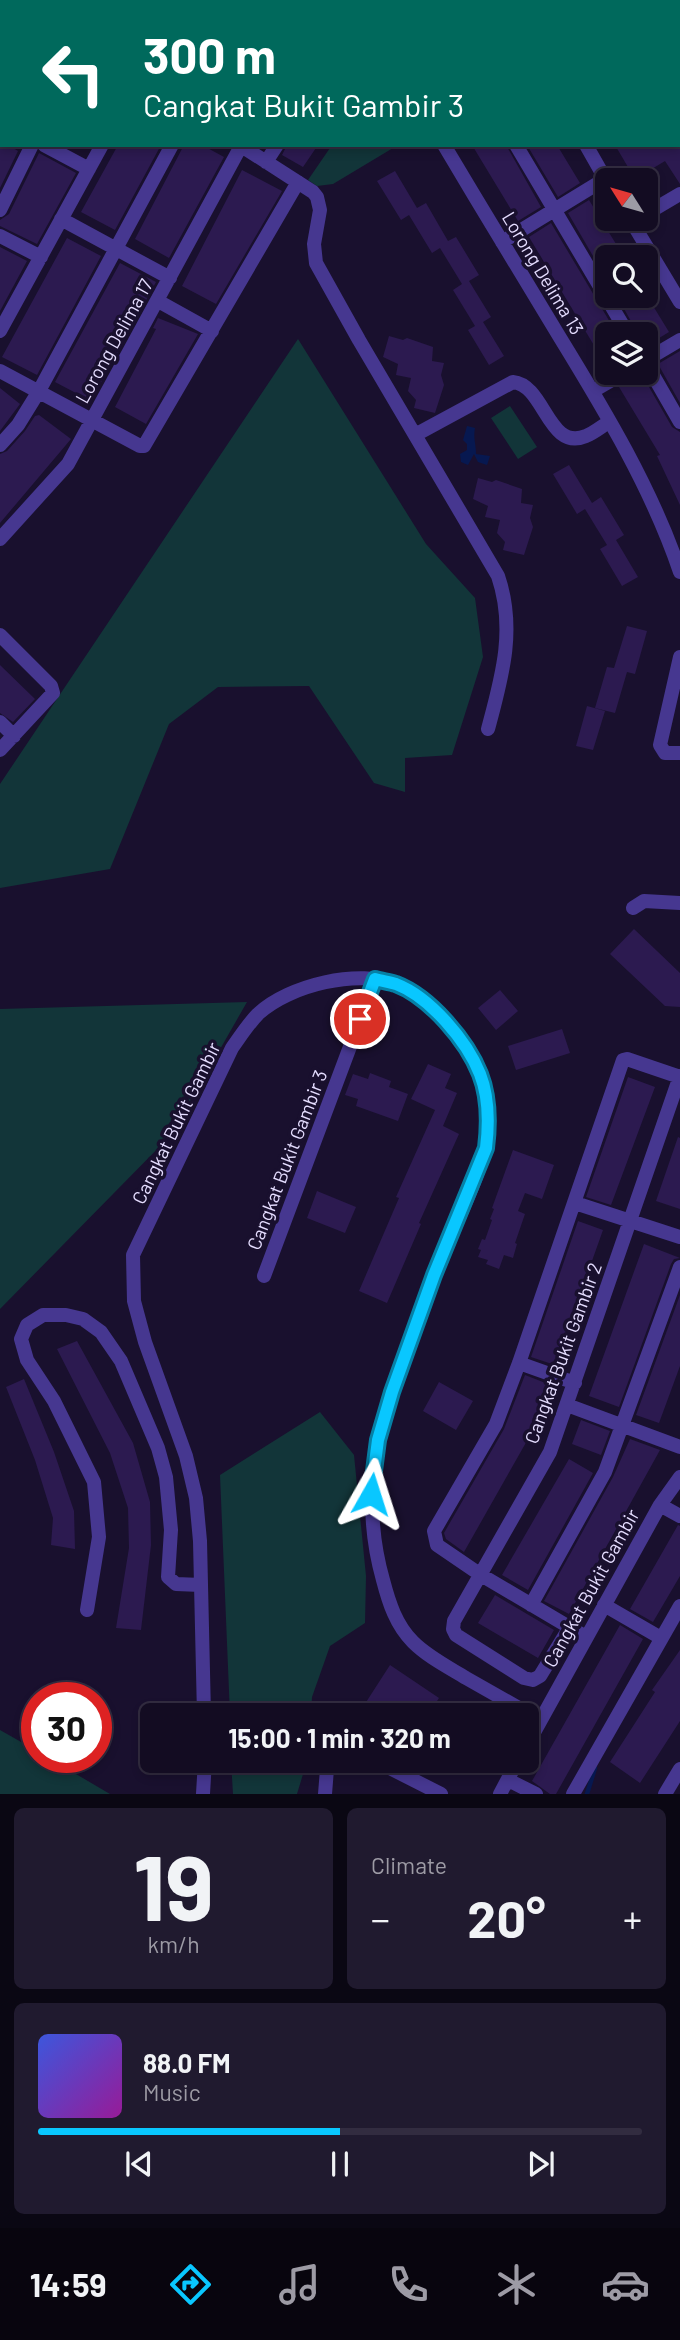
<!DOCTYPE html>
<meta charset="utf-8">
<style>
:root{--surface:#130c22;--page:#201a2f;--text:#f1f3f6;--muted:#9d9ba5;--line:#322c40;--accent:#09c7ff}
body{margin:0;font-family:Barlow,sans-serif;background:var(--page);color:var(--text);height:100vh;display:flex;flex-direction:column;font-size:26px;white-space:nowrap}
*{box-sizing:border-box;margin:0}
p{font-size:23px;color:var(--muted)}
.icon{flex:none;width:38px;height:38px;fill:none;stroke:currentColor;stroke-width:2;stroke-linecap:round;stroke-linejoin:round}
.map{position:relative;height:1794px;overflow:hidden}
.details{display:flex;flex-direction:column;gap:14px;padding:14px;background:#0a0713;flex:1}
.details>*{flex:none}
.hud{position:absolute;left:0px;top:0px;width:681px;height:147px;box-shadow:0 4px 10px #0003,0 0 0 2px var(--line);background:#00695c;color:#fff;overflow:hidden}
.needle{width:46px;rotate:307deg}
.controls{position:absolute;left:595px;top:168px;display:grid;gap:14px}
.controls a{display:grid;place-items:center;width:63px;height:63px;border-radius:10px;background:var(--surface);box-shadow:0 4px 10px #0003,0 0 0 2px var(--line);font-size:35px}
.speed{position:absolute;left:21px;top:1682px;display:flex;gap:14px;font-size:35px;font-weight:700;text-align:center}
.speed>*{display:grid;place-content:center;width:91px;height:91px;border-radius:50%;background:var(--surface);box-shadow:0 4px 10px #0003,0 0 0 2px var(--line);line-height:1}
.speed .limit{border:10px solid #d22;background:#fff;color:#111}
.pin{position:absolute;display:grid;place-items:center;width:60px;height:60px;color:#fff;margin:-30px;border:4px solid #fff;border-radius:50%;box-shadow:0 2px 7px #0007}
.me{position:absolute;width:77px;margin:-38px;rotate:6deg;stroke-linejoin:round;filter:drop-shadow(0 0 5px #0008)}
.turn{display:flex;align-items:center;gap:24px;height:147px;padding:0 28px;font-size:32px}
.turn .icon{width:91px;height:91px;stroke-width:2.5}
.turn b{display:block;font-size:49px;line-height:60px}
.big{font-size:52px;font-weight:700;line-height:1.1}
.details .widget{flex:1;display:flex;flex-direction:column;justify-content:center;gap:10px;min-width:0;padding:0 24px;border-radius:10px;background:var(--page)}
.details .dial{align-items:center;gap:0}
.dial b{font-size:91px;line-height:1}
.song{display:flex;align-items:center;gap:21px}
.cover{width:84px;height:84px;border-radius:10px;background:linear-gradient(135deg,hsl(230 70% 55%),hsl(300 70% 35%))}
.played{height:7px;border-radius:4px;background:linear-gradient(90deg,var(--accent) 50%,var(--line) 50%)}
.keys{display:flex;justify-content:space-around;direction:ltr}
.heat{display:flex;justify-content:space-between;align-items:center;font-size:38px;direction:ltr}
.details .tiles{flex:1;display:grid;gap:14px;grid-template-columns:1fr 1fr}
.widget:last-child{grid-column:span 2}
.trip{position:absolute;left:140px;top:1703px;width:399px;height:70px;border-radius:10px;background:var(--surface);box-shadow:0 4px 10px #0003,0 0 0 2px var(--line);font-weight:700;line-height:70px;text-align:center}
.tabs{display:flex;height:112px;justify-content:space-around;align-items:center;background:#08050e;color:var(--muted)}
.tabs .icon{width:49px;height:49px}
.tabs .active{color:var(--accent)}
.tabs b{font-size:32px;color:var(--text)}
.map>svg:first-child{display:block}
</style>
<div class="map">
<svg width="680" height="1794" viewBox="0 0 680 1794">
<rect width="100%" height="100%" fill="#19102e"/>
<!-- green -->
<path fill="#123539" d="M332 145H398L333 184 317 186 308 180Z
M298 339 426 544 475 598 483 657 452 755 405 758V792L374 783 309 686 218 687 169 724 110 869 0 888V784Z
M510 406 537 447 518 459 491 418Z
M247 1002 171 1135 0 1309V1009Z
M320 1412 354 1455 366 1576 365 1623 330 1646 312 1697 311 1715H230L220 1475Z
M0 1730 37 1751V1757H47L110 1794H0Z
M231 1761V1760L307 1761 297 1794H233Z"/>
<!-- water -->
<path fill="#071850" d="M467 426 475 428C473 438 476 444 476 454L490 456 487 465 478 462 474 454 468 465 461 462 460 454 467 450V444L463 440Z"/>
<g fill="none" stroke-linecap="round" stroke-linejoin="round">
<!-- stream -->
<path stroke="#071850" stroke-width="4.5" d="M587 1794 595 1768"/>
</g>
<!-- building -->
<path fill="#2c1a50" d="M0 141 2 145H8L18 151 0 188Z
M118 145H161L115 230 81 212Z
M184 145H202L224 157 169 258 135 239Z
M287 145H318L303 167 282 155Z
M472 145H506L541 207 518 221Z
M527 145H557L580 183 558 197Z
M615 145H680V184L665 161 635 179Z
M39 153 76 173 37 244 0 226V220L9 214Z
M242 170 282 191 216 304 182 286Z
M395 171 417 208 426 203 448 241 456 237 479 275 469 281 491 317 483 322 504 356 489 365 468 330 475 326 453 290 462 284 440 248 432 253 409 215 401 220 377 181Z
M589 200 624 257H607V280L568 213Z
M551 223 617 334H607V367L529 237Z
M67 238 101 256 37 375 2 357Z
M0 247 27 261 0 311Z
M120 263 156 282 91 401 55 382Z
M617 296H647L669 332 646 346V334H638Z
M158 318 198 334 146 424 115 407 156 329 153 328Z
M389 336 403 340 407 338 433 347 432 361 444 363 441 375 444 385 435 413 414 408 416 400 408 391 411 378 396 375 398 364 383 357Z
M680 351V403L658 364Z
M634 373H641L672 427 680 432V505L657 456 660 455 619 387 629 381Z
M0 388 20 404 0 431Z
M39 415 71 439 0 523V454L7 451 25 431 35 416Z
M569 465 592 503 601 497 624 535 616 540 638 577 622 586 600 549 607 545 585 509 577 514 553 474Z
M478 478 492 482 496 480 522 489 521 503 533 505 530 518 533 527 524 555 503 550 505 542 497 533 500 520 485 517 488 506 473 499Z
M627 626 647 631 635 674 627 672 615 713 595 708 607 667 614 668Z
M0 665 35 699 13 722 0 713Z
M587 706 605 711 593 750 576 746Z
M634 929 680 973V1007L665 1006 610 954Z
M500 990 518 1011 496 1030 478 1008Z
M562 1029 570 1053 516 1070 508 1046Z
M428 1064 451 1074 445 1088 457 1093 443 1126 459 1134 419 1223 421 1224 387 1303 359 1291 399 1198 396 1197 435 1110 411 1099Z
M370 1073 391 1081 389 1087 408 1094 398 1121 356 1106 358 1099 345 1095 353 1074 368 1079Z
M628 1077 655 1087 611 1205 586 1197Z
M678 1137 680 1138V1209L656 1201Z
M513 1150 554 1165 542 1199 525 1193 518 1211 525 1214 515 1243 517 1244 513 1258 504 1255 499 1269 486 1264 488 1260 478 1257 481 1250 478 1249 482 1239 485 1240 492 1220 490 1219 494 1209 492 1208Z
M317 1191 356 1207 345 1233 307 1218Z
M578 1221 603 1230 555 1365 531 1357Z
M644 1244 680 1258 674 1259 671 1264 619 1407 589 1396Z
M680 1295V1366L659 1423 636 1415Z
M77 1341 133 1443 150 1502 151 1545 141 1630 116 1628 129 1548 128 1508 110 1453 57 1349Z
M525 1375 548 1384 547 1386 528 1439 464 1552 446 1539 444 1533 504 1429Z
M24 1379 54 1452 74 1511 75 1549 51 1545 53 1518 35 1460 6 1387Z
M439 1382 473 1401 456 1430 423 1411Z
M581 1420 610 1431 601 1455 572 1444Z
M630 1439 660 1450 569 1614 544 1601 613 1477Z
M569 1459 593 1473 528 1590 502 1575Z
M678 1525 680 1526V1576L653 1622 630 1609Z
M495 1595 554 1630 538 1658 478 1623Z
M620 1625 643 1639 556 1794H550L532 1781Z
M680 1650V1721L640 1783 610 1762 655 1692 652 1690Z
M390 1665 439 1698 428 1715H368L361 1710Z"/>
<g fill="none" stroke-linecap="round" stroke-linejoin="round">
<!-- minor -->
<path stroke="#463790" stroke-width="14" d="M134 0 137 2
M225 0 228 2
M360 0 361 2
M429 0 430 2
M501 0 503 2
M28 2 29 0
M112 2 113 0
M178 2 179 0
M581 2 584 0
M0 29 2 30
M0 53 2 49
M0 122 2 123
M679 124 680 126
M44 145 89 169
M240 145 313 192 317 197 320 210 314 244 316 263 359 340 498 576C516 629 502 677 488 729
M444 145C482 209 521 273 559 336 605 411 652 489 680 572
M516 145 628 334
M586 145 607 182
M266 162 277 145
M0 210 32 145
M646 214 680 194
M61 219 170 278
M630 219 680 302
M0 236 41 257
M502 242 605 179
M158 301 212 331
M0 331 102 145
M646 360 680 340
M646 363 680 422
M0 371 140 446H144L298 182
M593 391 624 373
M415 435 513 382C545 385 548 452 586 436 594 433 602 426 609 422
M0 445 18 425 39 391 172 145
M0 539 68 464 241 146
M0 635 51 686 53 693 0 750
M680 657 660 745 665 753H680
M0 722 14 736
M633 908 644 901 680 903
M575 1203 680 1237
M264 1276 375 980
M519 1363 575 1383
M567 1405 680 1447
M660 1505 680 1516
M531 1605 605 1472 680 1267
M604 1605 661 1638
M87 1610 99 1537 94 1482 54 1401 27 1360 21 1339 27 1325 43 1315H66L83 1319 101 1332 121 1361 158 1448 166 1477 171 1530 168 1577 176 1584 201 1585
M570 1627 540 1676 533 1680 524 1678 456 1635 453 1629 454 1621 550 1452 680 1076
M586 1637 481 1575 437 1545 434 1531 496 1424 519 1363 623 1060 627 1059 680 1077
M204 1715 200 1541 196 1498 186 1456 145 1342 134 1301 133 1255 232 1048C240 1037 248 1024 258 1014 289 985 359 968 399 985 419 994 438 1012 452 1029 471 1053 485 1080 488 1111 491 1160 462 1207 444 1252 430 1284 418 1318 407 1352 378 1432 359 1495 383 1580 389 1603 396 1625 413 1642 428 1657 448 1667 466 1678 491 1692 515 1706 540 1720
M527 1745 660 1505 680 1477
M374 1760 441 1794
M508 1780 536 1794
M203 1794 205 1760
M325 1794 327 1769 331 1760
M500 1794 518 1760
M573 1794 680 1606
M665 1794 680 1769"/>
<!-- major -->
<path stroke="#d964ff" stroke-width="18" d="M631 0 632 2
M651 0 652 2
M679 44 680 45
M679 78 680 80"/>
</g>
<g fill="none" stroke-linecap="round" stroke-linejoin="round">
<!-- route casing -->
<g stroke="#0681a6" stroke-width="18">
<path id="route" d="M360 1019 375 979C382 981 390 982 396 984 430 997 467 1041 480 1074 489 1097 489 1124 486 1148L434 1275 392 1392 378 1440 371 1494"/>
</g>
<!-- route -->
<use href="#route" stroke="#09c7ff" stroke-width="12"/>
</g>
<g text-anchor="middle" stroke-width="7" stroke-linejoin="round" paint-order="stroke">
<!-- street labels -->
<g font-size="19" fill="#e5ddff" stroke="#19102e">
<text transform="translate(543 273) rotate(59)" y="7">Lorong Delima 13</text>
<text transform="translate(114 341) rotate(-61)" y="7">Lorong Delima 17</text>
<text transform="translate(176 1123) rotate(-64)" y="7">Cangkat Bukit Gambir</text>
<text transform="translate(287 1160) rotate(-69)" y="7">Cangkat Bukit Gambir 3</text>
<text transform="translate(563 1353) rotate(-70)" y="7">Cangkat Bukit Gambir 2</text>
<text transform="translate(591 1588) rotate(-61)" y="7">Cangkat Bukit Gambir</text>
</g>
</g>
</svg>
<div class="controls">
<a><svg class="needle" viewBox="-14 -14 28 28"><path d="M0-13l5 13h-10z" fill="#e53935"/><path d="M0 13l5-13h-10z" fill="#9d9ba5"/></svg></a>
<a><svg class="icon" aria-label="search" viewBox="0 0 24 24"><circle cx="10" cy="10" r="6"/><path d="M15 15l6 6"/></svg></a>
<a><svg class="icon" aria-label="layers" viewBox="0 0 24 24"><path d="M12 4l9 5-9 5-9-5zM3 14l9 5 9-5"/></svg></a>
</div>
<div class="speed"><div class="limit">30</div></div>
<div class="pin" style="left:360px;top:1019px;background:#d93025"><svg class="icon" aria-label="arrive" viewBox="0 0 24 24"><path d="M6 21V4h12l-3 4 3 4H6"/></svg></div>
<svg class="me" style="left:371px;top:1494px" viewBox="-20 -20 40 40"><path d="M0-17L14 15 0 8-14 15z" fill="#09c7ff" stroke="#fff" stroke-width="4"/></svg>
<div class="trip">15:00 · 1 min · 320 m</div>
<div class="hud">
<div class="turn"><svg class="icon" aria-label="left" viewBox="0 0 24 24"><path d="M17 20v-9H6M10 6l-5 5 5 5"/></svg><div><b>300 m</b>Cangkat Bukit Gambir 3</div></div>
</div>
</div>
<section class="details">
<div class="tiles">
<div class="widget dial"><b>19</b><p>km/h</p></div>
<div class="widget"><p>Climate</p>
<div class="heat"><a>−</a><b class="big">20°</b><a>+</a></div>
</div>
<div class="widget">
<div class="song"><i class="cover"></i><div><b>88.0 FM</b><p>Music</p></div></div>
<div class="played"></div>
<div class="keys"><svg class="icon" aria-label="previous" viewBox="0 0 24 24"><path d="M18 5L8 12l10 7zM5 5v14"/></svg><svg class="icon" aria-label="pause" viewBox="0 0 24 24"><path d="M8 5v14M16 5v14"/></svg><svg class="icon" aria-label="next" viewBox="0 0 24 24"><path d="M6 5l10 7-10 7zM19 5v14"/></svg></div>
</div>
</div>
</section>
<nav class="tabs">
<b>14:59</b>
<svg class="icon active" aria-label="directions" viewBox="0 0 24 24"><path d="M12 3l9 9-9 9-9-9zM9 14v-3h6M13 9l2 2-2 2"/></svg>
<svg class="icon" aria-label="music" viewBox="0 0 24 24"><path d="M9 18V5l10-2v13"/><circle cx="6" cy="18" r="3"/><circle cx="16" cy="16" r="3"/></svg>
<svg class="icon" aria-label="phone" viewBox="0 0 24 24"><path d="M5 4h4l2 5-3 2q2 4 5 5l2-3 5 2v4C11 20 4 13 5 4z"/></svg>
<svg class="icon" aria-label="climate" viewBox="0 0 24 24"><path d="M12 3v18M4 7l16 10M4 17L20 7"/></svg>
<svg class="icon" aria-label="car" viewBox="0 0 24 24"><path d="M5 17H2v-5l4-1 3-4h7l3 4 3 1v5h-3M9 17h6M6 11h13"/><circle cx="7" cy="17" r="2"/><circle cx="17" cy="17" r="2"/></svg>
</nav>
